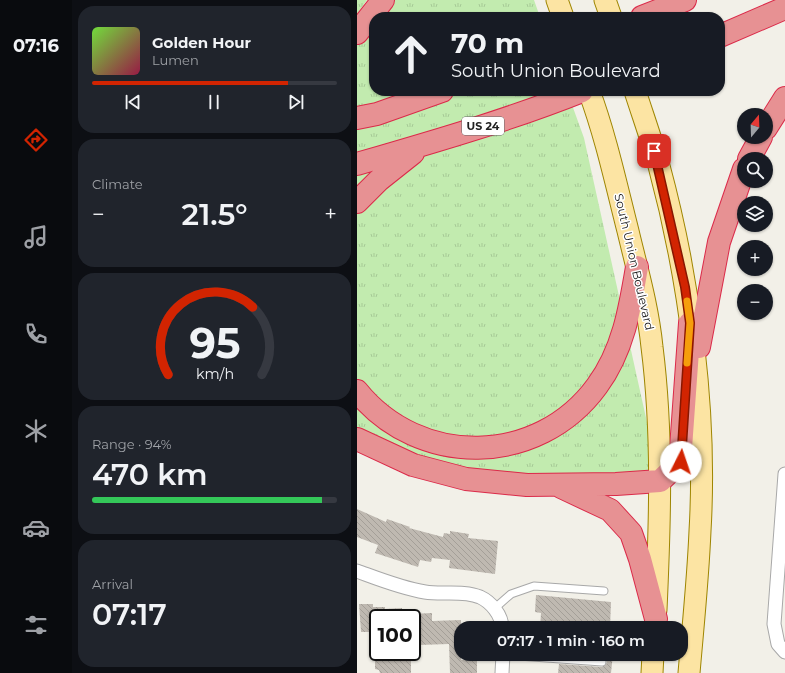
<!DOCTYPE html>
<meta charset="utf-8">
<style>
:root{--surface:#171b24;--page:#20242c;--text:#f1f3f6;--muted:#9ea1a6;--line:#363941;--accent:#d22401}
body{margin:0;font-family:Montserrat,sans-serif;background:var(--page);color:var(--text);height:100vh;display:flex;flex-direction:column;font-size:15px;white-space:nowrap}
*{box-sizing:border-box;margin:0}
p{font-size:13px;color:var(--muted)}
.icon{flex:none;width:22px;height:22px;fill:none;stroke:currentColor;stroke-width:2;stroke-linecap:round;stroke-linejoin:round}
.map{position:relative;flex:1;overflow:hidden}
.details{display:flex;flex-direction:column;gap:6px;padding:6px;background:#0d0f14;width:285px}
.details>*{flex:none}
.hud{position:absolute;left:12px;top:12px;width:356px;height:84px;border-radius:16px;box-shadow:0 1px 3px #0004;background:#171b24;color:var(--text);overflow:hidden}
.needle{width:26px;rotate:19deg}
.controls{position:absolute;left:380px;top:108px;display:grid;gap:8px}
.controls a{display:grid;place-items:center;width:36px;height:36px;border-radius:50%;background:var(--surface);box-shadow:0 1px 3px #0004;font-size:20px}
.speed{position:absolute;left:12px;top:609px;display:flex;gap:8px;font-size:20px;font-weight:700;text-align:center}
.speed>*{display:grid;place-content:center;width:52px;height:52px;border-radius:50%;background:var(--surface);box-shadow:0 1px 3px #0004;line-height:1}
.speed .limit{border:2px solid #111;border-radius:6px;background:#fff;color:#111}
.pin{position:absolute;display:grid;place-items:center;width:34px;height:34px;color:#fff;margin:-17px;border-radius:8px;box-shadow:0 2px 6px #0006}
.me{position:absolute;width:44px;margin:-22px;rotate:4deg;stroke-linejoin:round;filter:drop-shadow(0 0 3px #0008)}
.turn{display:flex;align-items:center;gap:14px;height:84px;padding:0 16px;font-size:18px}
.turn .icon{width:52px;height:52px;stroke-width:2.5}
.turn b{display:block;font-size:28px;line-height:34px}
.big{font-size:30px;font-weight:600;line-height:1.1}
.details .card{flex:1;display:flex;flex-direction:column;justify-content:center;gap:6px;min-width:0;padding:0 14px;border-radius:16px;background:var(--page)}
.details .dial{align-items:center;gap:0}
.dial svg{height:104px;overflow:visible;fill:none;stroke:var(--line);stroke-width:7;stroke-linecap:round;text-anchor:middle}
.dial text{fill:var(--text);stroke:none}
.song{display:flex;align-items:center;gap:12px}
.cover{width:48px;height:48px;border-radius:6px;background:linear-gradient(135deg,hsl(100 70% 55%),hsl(340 70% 35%))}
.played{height:4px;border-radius:2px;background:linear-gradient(90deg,var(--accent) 80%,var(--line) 80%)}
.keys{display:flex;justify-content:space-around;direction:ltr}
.heat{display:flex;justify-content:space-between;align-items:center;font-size:22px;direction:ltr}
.charge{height:6px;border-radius:3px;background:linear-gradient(90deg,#34c759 94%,var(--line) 0)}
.trip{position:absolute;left:97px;top:621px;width:234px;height:40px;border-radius:16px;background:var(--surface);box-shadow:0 1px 3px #0004;font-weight:600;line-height:40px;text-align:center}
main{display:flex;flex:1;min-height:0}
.tabs{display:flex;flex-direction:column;width:72px;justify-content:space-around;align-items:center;background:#090b0e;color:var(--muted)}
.tabs .icon{width:28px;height:28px}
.tabs .current{color:var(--accent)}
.tabs b{font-size:18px;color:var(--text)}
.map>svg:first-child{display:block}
</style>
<main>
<nav class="tabs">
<b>07:16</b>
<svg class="icon current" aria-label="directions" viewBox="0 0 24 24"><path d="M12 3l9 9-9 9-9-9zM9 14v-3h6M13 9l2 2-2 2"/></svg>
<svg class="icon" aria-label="music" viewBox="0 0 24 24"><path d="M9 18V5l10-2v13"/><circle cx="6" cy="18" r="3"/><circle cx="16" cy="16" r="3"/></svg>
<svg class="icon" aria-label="phone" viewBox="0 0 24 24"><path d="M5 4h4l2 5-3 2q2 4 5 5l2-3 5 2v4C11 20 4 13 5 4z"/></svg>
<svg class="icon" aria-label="climate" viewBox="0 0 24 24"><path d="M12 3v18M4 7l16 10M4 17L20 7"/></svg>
<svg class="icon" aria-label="car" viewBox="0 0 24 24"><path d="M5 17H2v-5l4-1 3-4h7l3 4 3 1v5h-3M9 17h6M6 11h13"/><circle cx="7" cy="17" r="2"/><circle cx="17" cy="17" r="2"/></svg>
<svg class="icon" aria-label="filters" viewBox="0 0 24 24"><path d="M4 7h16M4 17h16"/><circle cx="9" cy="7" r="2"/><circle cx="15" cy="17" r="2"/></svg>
</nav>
<section class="details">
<div class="card">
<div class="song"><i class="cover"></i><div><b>Golden Hour</b><p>Lumen</p></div></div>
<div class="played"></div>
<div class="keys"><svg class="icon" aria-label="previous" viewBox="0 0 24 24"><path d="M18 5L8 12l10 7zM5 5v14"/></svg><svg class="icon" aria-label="pause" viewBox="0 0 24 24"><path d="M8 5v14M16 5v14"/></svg><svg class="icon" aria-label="next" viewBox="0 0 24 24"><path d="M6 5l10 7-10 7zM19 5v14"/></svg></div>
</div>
<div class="card"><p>Climate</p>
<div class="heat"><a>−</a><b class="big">21.5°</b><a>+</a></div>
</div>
<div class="card dial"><svg viewBox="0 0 100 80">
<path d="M14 69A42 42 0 1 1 86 69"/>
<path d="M14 69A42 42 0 0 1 79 17" stroke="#d22401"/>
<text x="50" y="56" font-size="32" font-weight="700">95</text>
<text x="50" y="72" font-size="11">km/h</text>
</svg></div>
<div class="card"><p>Range · 94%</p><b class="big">470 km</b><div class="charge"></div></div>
<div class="card"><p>Arrival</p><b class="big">07:17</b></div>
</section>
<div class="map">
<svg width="428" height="673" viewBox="0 0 428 673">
<defs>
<pattern id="grass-tufts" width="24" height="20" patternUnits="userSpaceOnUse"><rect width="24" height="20" fill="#c2ebaf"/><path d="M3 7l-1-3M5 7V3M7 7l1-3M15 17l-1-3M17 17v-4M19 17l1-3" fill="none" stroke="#a6c996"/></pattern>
<pattern id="building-back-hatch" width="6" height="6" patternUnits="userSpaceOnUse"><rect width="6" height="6" fill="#bfb9b1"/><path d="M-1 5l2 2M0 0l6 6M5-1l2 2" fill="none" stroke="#a49f98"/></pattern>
</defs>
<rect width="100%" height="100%" fill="#f2f0e8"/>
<!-- grass -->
<path fill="url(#grass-tufts)" d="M0 0H10L0 14Z
M33 0H177L183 17H21Z
M17 23V91H210L227 138 303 481 170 485 56 465 0 436V24Z"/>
<!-- building -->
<path fill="url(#building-back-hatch)" d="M0 509 29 522 30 519 53 527 52 528 86 537 87 533 93 534V531L112 534 111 538 141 541 138 574 92 568 93 560 75 558 74 562 63 560 61 567 18 553 21 545 0 537Z
M179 595 254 602 253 628H183L184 613 178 612Z
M2 604H16V607H28V609L45 608V618H21V632H4Z
M75 613V621L104 620V660H120V673H93L92 644 62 645V628L55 629V614Z
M206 654H256L254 673H201L202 664 245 667 250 663 249 659 245 657Z
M18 655H54V673H23L22 670 18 669Z"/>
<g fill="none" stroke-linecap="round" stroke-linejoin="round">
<!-- service casing -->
<g stroke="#a8a8a8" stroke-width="9">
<path id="service" d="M138 608 154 594 177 586 247 591
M146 655 245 662"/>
</g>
<!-- minor casing -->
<g stroke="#a8a8a8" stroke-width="15">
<path id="minor" d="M428 474 417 624 421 644 428 652
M0 571C22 579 44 588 68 592 85 595 106 590 123 597 134 602 145 615 145 628
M145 673 146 654"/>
</g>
<!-- primary casing -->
<g stroke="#9e8501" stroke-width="23">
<path id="primary" d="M200 0 206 17
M248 0 254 17
M232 91C249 137 259 184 271 231 280 269 291 307 295 347 306 434 303 522 299 610
M278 91C286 116 295 141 302 166 333 281 350 412 343 531 341 579 336 626 332 673
M295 673 296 654"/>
</g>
<!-- motorway casing -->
<g stroke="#db2a49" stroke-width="24">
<path id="motorway" d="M285 17 328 0
M0 33 26 0
M363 36 428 8
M0 118 20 114 85 91
M409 128 428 98
M392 159 404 137
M0 164C76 142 152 120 225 91
M0 202 22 180 56 153
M342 347 362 242 387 169
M0 391C62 468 181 467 240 386 266 351 273 309 280 267
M0 439 56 465 109 479 170 485 259 484 303 481 323 462 333 323
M204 487 253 510 274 533 283 559 299 619"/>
</g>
<!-- service -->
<use href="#service" stroke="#fff" stroke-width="7"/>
<!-- minor -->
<use href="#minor" stroke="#fff" stroke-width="13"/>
<!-- primary -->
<use href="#primary" stroke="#fce4a3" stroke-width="21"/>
<!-- motorway -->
<use href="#motorway" stroke="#e79193" stroke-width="22"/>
</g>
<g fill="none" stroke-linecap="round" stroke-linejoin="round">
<!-- route casing -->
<g stroke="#881701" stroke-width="10">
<path id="route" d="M297 151 328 287 333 323 324 462"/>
</g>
<!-- route -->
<use href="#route" stroke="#d22401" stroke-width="7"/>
<!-- slow -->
<path stroke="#f59e0b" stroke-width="7" d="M330 301 333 323 330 363"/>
</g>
<g text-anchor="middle" stroke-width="3" stroke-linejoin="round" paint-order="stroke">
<!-- shield labels -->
<rect fill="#fff" stroke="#646464" stroke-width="1" x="105" y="117" width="42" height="18" rx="3"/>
<g font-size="11" font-weight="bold" fill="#212121">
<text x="126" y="130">US 24</text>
</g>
<!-- street labels -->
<g font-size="12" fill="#212121" stroke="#fff">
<text transform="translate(277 262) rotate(77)" y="4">South Union Boulevard</text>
</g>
</g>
</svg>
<div class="controls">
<a><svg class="needle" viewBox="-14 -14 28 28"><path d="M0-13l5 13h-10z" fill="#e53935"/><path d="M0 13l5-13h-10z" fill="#9ea1a6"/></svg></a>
<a><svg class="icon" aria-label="search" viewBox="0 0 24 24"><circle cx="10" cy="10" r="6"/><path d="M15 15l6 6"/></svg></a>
<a><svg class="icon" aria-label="layers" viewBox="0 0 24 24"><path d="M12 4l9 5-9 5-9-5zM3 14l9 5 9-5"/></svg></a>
<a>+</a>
<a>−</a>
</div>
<div class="speed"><div class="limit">100</div></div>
<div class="pin" style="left:297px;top:151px;background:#d93025"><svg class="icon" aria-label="arrive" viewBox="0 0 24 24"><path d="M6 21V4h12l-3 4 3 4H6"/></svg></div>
<svg class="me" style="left:324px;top:462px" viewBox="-20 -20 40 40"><circle r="19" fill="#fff"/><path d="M0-13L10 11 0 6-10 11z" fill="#d22401"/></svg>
<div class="trip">07:17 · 1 min · 160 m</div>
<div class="hud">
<div class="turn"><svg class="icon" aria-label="ahead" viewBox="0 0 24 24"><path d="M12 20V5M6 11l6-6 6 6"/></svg><div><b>70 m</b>South Union Boulevard</div></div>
</div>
</div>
</main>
